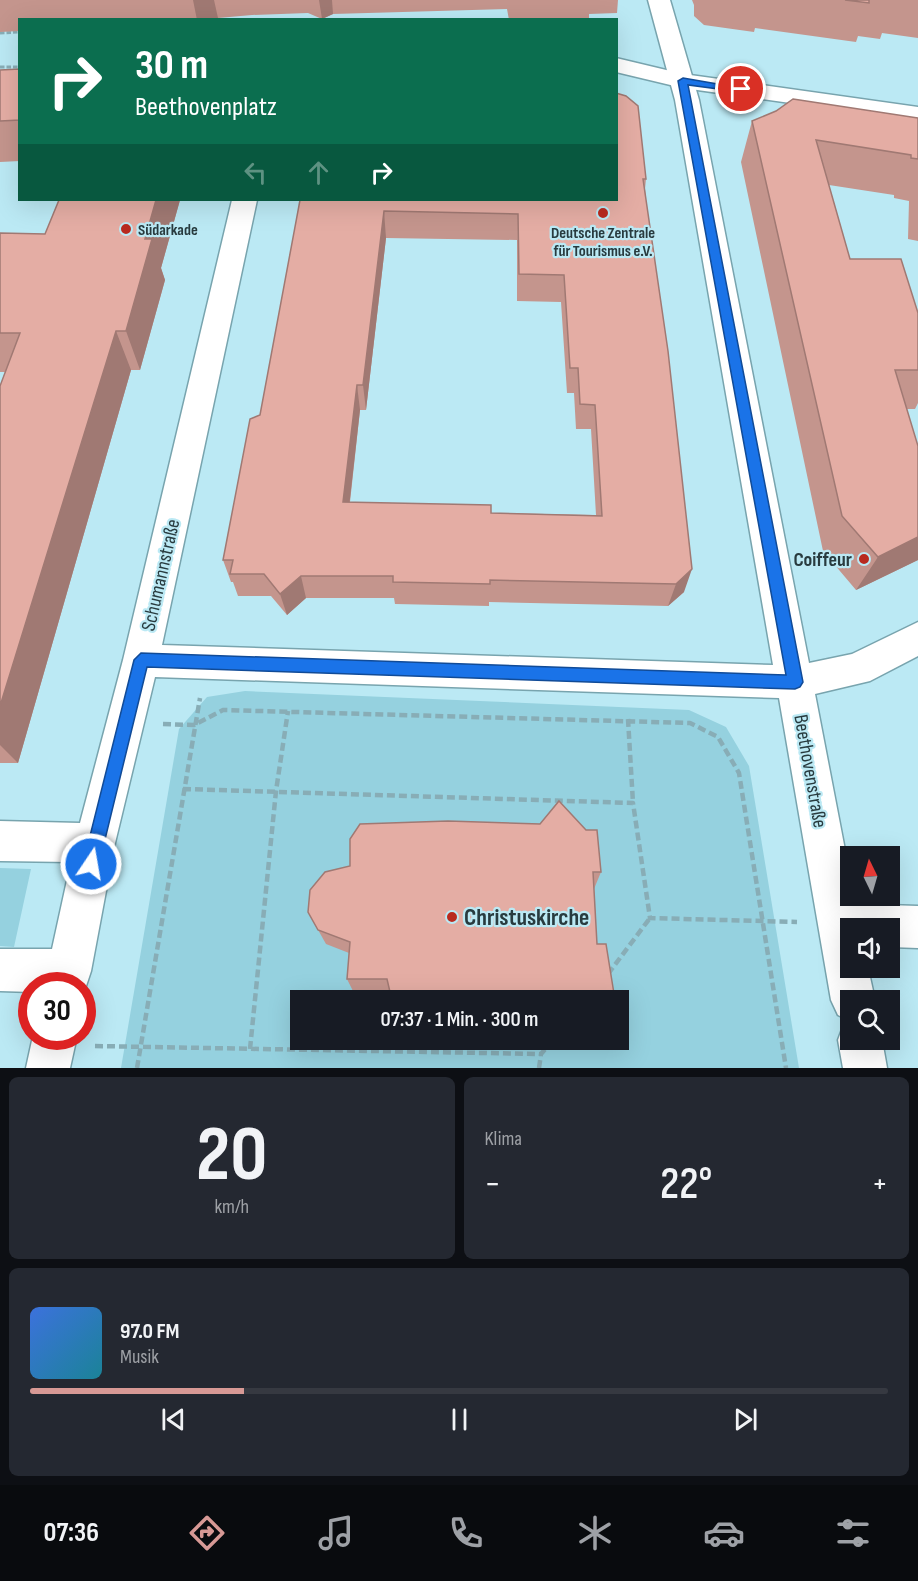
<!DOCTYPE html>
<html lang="de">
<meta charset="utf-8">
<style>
:root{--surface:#171b24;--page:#242831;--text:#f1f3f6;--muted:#9ea1a6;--line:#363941;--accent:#d79995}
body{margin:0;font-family:"Sofia Sans Condensed",sans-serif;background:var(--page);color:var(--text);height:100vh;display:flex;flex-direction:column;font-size:22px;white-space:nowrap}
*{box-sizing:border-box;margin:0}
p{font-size:20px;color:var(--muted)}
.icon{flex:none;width:33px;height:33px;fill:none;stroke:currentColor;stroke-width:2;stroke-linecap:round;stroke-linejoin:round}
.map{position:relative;height:1068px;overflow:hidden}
.side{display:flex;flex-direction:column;gap:9px;padding:9px;background:#0d0f14;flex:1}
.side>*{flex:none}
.hud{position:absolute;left:18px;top:18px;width:600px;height:183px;border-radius:0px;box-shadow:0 6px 24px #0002;background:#0b6e4f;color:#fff;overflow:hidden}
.needle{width:39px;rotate:355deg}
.fabs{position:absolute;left:840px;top:846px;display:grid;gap:12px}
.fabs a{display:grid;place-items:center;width:60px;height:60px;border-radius:0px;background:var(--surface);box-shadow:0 6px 24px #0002;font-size:30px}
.speed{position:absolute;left:18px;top:972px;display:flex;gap:12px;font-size:30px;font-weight:700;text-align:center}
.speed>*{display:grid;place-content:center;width:78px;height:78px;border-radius:50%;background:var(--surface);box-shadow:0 6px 24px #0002;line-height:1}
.speed .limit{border:9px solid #d22;background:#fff;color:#111}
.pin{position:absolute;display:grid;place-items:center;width:51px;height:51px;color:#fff;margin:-26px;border:3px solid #fff;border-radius:50%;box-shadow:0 2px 6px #0007}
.me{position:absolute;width:66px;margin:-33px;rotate:12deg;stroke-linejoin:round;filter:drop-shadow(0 0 4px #0008)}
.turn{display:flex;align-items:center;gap:21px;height:126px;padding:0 18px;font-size:27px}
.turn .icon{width:78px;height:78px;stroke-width:2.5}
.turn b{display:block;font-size:42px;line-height:51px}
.lanes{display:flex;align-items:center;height:57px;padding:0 18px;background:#0003;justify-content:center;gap:30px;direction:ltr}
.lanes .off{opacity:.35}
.big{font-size:45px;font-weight:600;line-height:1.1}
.side .card{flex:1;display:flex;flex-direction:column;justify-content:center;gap:9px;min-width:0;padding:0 21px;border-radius:9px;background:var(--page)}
.side .dial{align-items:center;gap:0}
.dial b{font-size:78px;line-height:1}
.song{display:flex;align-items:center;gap:18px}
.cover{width:72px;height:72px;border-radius:9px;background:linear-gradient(135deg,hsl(220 70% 55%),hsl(190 70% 35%))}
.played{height:6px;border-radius:3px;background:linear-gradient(90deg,var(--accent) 25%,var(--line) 25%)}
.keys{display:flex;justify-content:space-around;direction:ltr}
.heat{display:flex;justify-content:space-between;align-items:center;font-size:33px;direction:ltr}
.side .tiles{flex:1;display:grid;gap:9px;grid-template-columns:1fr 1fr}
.card:last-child{grid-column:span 2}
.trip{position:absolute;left:290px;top:990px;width:339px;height:60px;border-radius:0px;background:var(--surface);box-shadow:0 6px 24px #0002;font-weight:600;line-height:60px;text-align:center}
.dock{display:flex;height:96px;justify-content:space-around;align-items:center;background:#090b0e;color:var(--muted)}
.dock .icon{width:42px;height:42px}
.dock .active{color:var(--accent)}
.dock b{font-size:27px;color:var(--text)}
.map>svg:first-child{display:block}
</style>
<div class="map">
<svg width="918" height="1068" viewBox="0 0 918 1068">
<rect width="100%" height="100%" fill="#bbe9f4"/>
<!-- green -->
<path fill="#95d1df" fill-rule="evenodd" d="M245 691 689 710 726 727 749 766 799 1068H121L179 729 207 697ZM300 1000H618V1040H300Z
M0 868 31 869 14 947 0 946Z"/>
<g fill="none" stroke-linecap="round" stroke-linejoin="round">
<!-- minor casing -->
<g stroke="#78a4ae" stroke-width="3">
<path id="minor" d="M648 0H670L699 100 809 663 852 654 918 622V656L870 681 815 694 850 876V896H854L856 904 918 906V948L890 947V928H850V968H868L875 1000H850V1021L838 1015 831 1000 779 698 155 677 115 843 91 971 82 998V986H32V992L0 991V949H52L71 862 0 861V821L80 823 123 660 232 200H257L162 645 773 665 675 100Z
M850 1022V1040H882L887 1068H843L838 1040 844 1024Z
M33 1036H77L70 1068H26Z"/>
</g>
<!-- secondary casing -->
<g stroke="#78a4ae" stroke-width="3">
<path id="secondary" d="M616 58 683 74 918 107V121L683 88 616 72Z"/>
</g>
<!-- path-far1 -->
<path stroke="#88adb6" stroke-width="3" stroke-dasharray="4.5 2" stroke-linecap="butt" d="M0 33 20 32
M0 67H20"/>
<!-- path -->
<path stroke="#88adb6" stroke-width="4.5" stroke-dasharray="8 4" stroke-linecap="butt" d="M628 719 633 803
M163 724 194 725 223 710 690 723 718 737 739 773 786 1068
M183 789 633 803 650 918 797 922
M608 974 650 918
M95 1046 541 1054 553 1040
M250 1049 276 791 288 711
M137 1068 200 698
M539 1068 541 1054"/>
<!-- minor -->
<use href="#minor" fill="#fff" fill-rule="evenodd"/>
<!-- secondary -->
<use href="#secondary" fill="#fff" fill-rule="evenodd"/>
</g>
<!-- wall -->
<path fill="#c4958d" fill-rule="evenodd" d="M0 0H618L617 13 589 14V19L509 20 507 9 333 14 322 19 308 13 252 15 218 18 215 20H20V31L0 32Z
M692 0H918V38L882 33 880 39 858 36 856 42 755 28 754 32 704 25 694 16V5Z
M20 69V161L0 162V70Z
M918 118V241L908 239 909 201 894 198V195L829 185 850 259 918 313V403L915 409H907L918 560 856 590 823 551 741 162 752 121Z
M646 179 645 189 684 592 668 606 489 602V606L395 604 394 598H306L287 615 271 596H238L233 582H231L223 560 260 415 300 200ZM386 238 517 240V301L561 302 567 393H574L576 429H591L596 515 491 513 350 502 360 410H366Z
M59 200H180L161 268 165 280 140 370H131L18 763H0V386L5 372H0V233L45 234Z
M601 872 594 889 597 944 615 1000H393L390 991H353L347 979 349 953 326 944 308 912 310 890Z"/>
<!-- shaded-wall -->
<path fill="#a07973" d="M193 0H214L218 18 215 20H197Z
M319 0H332L333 14 322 19Z
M156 200H180L161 268 165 280 140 370 126 331 145 239Z
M384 211 386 238 366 410 363 385Z
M116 331 131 370 18 763 0 745V706Z
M357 385 360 410 347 525 343 502Z
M918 537V560L856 590 878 557Z
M692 569 684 592 668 606 676 584Z
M301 576 306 598 287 615 280 594Z"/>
<!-- building -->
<path fill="#e4ada4" stroke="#a07973" stroke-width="1.5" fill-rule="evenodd" d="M845 0H869V3Z
M20 69V120L0 121V70Z
M616 93 626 96 638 106 646 179H643L668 351 692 569 676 584 490 580V584L393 582V576H301L280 594 264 574H230L233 560H223L250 419 260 415 300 200H616ZM384 211 518 214 519 274 564 275 570 368H578L580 404 595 405 602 516 491 513V505L343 502 357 385H363Z
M793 99 918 118V159L911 158V155L816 140 850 259H901L918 313V370H895L918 446V537L878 557 842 516 752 121 776 111Z
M59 200H156L145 239H152L126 331H116L0 706V386L20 333H0V233L45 234Z
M559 801 586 830H597L601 872H593L597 944H606L615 1000H572L568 996 530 999 390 992 387 979H347L350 942 318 930 308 912 310 890 325 872 350 866V839L360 824 448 821 540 824Z"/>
<!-- route -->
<path fill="#1a73e8" stroke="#114b97" stroke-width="1.5" d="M683 78 746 89 741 92 688 85 803 682 800 687 795 689 147 667 99 864 97 870 91 873 85 870 83 864 134 660 141 653 786 675 678 81Z"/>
<!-- markers -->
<g fill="#b82a1f" stroke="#bbe9f4" stroke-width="2">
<circle cx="603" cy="213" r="6"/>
<circle cx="126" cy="229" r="6"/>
<circle cx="864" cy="559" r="6"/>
<circle cx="452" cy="917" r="6"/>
</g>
<g text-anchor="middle" stroke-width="4.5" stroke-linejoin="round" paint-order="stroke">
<!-- far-poi labels -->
<g font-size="16" font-weight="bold" fill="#283b3f" stroke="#bbe9f4" text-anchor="start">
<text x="138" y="235">Südarkade</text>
<text x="603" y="238" text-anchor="middle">Deutsche Zentrale<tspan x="603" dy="18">für Tourismus e.V.</tspan></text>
</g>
<!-- poi labels -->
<g font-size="20" font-weight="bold" fill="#283b3f" stroke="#bbe9f4" text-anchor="end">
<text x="852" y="566">Coiffeur</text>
</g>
<!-- street labels -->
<g font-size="20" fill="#283b3f" stroke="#bbe9f4">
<text transform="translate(160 575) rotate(-77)" y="7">Schumannstraße</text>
<text transform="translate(811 771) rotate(80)" y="7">Beethovenstraße</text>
</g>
<!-- near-poi labels -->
<g font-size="24" font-weight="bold" fill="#283b3f" stroke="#bbe9f4" text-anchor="start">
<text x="464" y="925">Christuskirche</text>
</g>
</g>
</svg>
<div class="fabs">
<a><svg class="needle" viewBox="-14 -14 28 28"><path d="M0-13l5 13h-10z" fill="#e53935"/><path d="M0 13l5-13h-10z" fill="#9ea1a6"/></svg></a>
<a><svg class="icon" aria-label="sound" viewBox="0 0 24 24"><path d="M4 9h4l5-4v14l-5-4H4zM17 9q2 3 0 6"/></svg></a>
<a><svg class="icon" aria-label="search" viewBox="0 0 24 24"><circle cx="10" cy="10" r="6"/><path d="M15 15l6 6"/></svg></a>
</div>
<div class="speed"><div class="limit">30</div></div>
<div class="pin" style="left:741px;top:89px;background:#d93025"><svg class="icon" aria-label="arrive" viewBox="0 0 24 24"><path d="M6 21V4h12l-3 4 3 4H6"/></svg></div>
<svg class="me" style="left:91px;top:864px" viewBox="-20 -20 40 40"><circle r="17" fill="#1a73e8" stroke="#fff" stroke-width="3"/><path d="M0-11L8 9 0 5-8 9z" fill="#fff"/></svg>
<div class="trip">07:37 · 1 Min. · 300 m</div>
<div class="hud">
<div class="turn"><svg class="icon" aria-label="right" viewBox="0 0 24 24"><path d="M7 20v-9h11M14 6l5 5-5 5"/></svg><div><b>30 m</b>Beethovenplatz</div></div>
<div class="lanes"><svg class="icon off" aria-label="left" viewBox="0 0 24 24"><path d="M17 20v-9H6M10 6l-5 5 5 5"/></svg><svg class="icon off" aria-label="ahead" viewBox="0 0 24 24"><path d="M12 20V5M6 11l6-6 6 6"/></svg><svg class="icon" aria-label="right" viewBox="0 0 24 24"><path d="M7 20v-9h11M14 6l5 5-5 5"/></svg></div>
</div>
</div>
<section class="side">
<div class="tiles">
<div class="card dial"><b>20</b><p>km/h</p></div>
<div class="card"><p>Klima</p>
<div class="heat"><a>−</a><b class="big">22°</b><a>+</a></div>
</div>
<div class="card">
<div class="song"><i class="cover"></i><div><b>97.0 FM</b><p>Musik</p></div></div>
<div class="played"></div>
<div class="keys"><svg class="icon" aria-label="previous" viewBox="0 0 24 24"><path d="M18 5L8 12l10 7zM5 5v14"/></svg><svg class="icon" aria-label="pause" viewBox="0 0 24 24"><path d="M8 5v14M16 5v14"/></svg><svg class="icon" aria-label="next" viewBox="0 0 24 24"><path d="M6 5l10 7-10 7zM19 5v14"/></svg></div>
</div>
</div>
</section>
<nav class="dock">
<b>07:36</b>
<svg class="icon active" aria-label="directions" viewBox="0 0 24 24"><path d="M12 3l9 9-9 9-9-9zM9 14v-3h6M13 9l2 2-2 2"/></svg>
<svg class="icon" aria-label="music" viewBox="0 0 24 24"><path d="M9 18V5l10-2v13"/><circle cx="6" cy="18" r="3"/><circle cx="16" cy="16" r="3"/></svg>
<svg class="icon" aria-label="phone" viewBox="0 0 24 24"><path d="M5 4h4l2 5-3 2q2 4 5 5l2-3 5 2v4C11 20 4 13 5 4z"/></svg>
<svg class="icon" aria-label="climate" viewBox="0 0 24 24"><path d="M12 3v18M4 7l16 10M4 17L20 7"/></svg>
<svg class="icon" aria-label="car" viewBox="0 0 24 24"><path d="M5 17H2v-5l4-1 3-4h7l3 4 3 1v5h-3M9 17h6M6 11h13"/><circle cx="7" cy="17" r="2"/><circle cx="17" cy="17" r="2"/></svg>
<svg class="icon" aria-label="filters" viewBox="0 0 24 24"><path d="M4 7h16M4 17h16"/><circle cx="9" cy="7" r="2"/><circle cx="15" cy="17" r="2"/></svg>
</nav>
